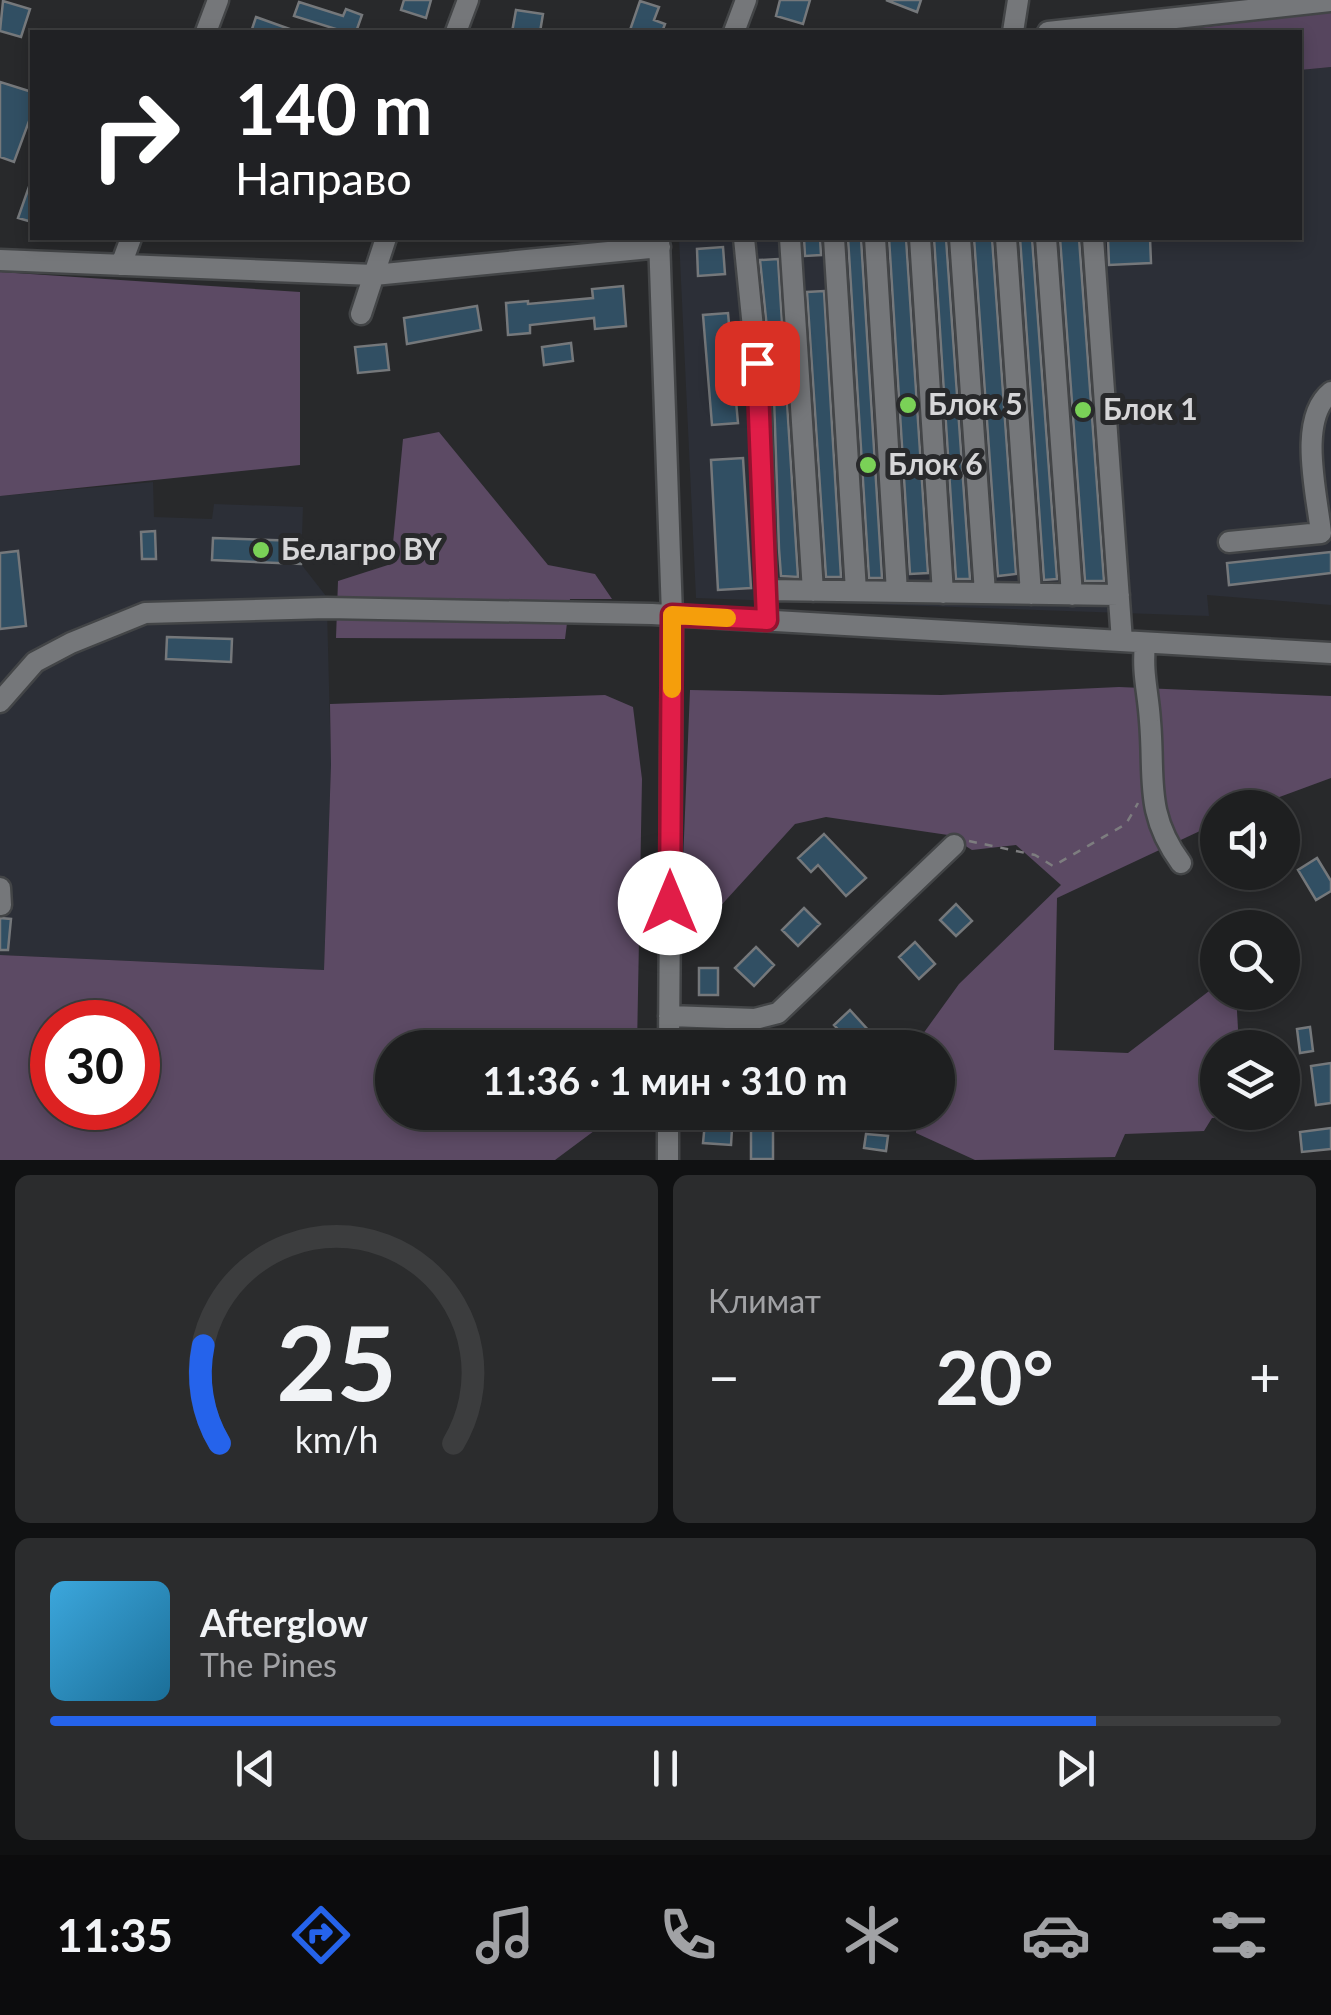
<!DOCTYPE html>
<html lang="ru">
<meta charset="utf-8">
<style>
:root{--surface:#1e1f20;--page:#2b2c2d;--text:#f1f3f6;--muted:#a1a2a5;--line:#3c3d3e;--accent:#2563eb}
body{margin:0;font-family:Lato,sans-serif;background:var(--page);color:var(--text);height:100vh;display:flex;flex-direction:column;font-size:38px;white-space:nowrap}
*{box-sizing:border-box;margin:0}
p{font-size:32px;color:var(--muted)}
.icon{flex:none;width:55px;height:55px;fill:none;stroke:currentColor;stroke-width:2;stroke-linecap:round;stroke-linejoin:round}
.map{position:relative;height:1160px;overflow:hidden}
.panel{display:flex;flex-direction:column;gap:15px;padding:15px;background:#101112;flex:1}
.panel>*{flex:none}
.top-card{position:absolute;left:30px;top:30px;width:1272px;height:210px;border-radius:0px;box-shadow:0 5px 15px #0003,0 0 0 2px var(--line);background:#202124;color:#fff;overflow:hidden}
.tools{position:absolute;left:1200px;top:790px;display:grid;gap:20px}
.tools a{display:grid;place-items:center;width:100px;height:100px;border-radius:50%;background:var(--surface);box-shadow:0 5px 15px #0003,0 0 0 2px var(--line);font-size:50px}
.speed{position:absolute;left:30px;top:1000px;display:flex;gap:20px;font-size:50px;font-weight:700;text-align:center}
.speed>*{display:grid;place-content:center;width:130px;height:130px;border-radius:50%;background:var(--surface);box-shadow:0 5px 15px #0003,0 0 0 2px var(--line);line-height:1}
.speed .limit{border:15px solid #d22;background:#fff;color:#111}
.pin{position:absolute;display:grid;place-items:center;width:85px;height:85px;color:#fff;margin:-42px;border-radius:20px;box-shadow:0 5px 15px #0006}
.me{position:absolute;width:110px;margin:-55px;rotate:0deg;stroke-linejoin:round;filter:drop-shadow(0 0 8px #0008)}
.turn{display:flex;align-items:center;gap:35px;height:210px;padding:0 40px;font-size:45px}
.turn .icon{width:130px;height:130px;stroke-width:2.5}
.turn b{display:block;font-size:70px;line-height:85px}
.big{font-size:75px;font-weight:700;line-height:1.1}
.panel .card{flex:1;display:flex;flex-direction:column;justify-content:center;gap:15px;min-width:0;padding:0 35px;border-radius:15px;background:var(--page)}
.panel .dial{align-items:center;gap:0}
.dial svg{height:260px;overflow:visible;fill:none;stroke:var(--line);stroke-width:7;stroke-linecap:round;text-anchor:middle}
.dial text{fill:var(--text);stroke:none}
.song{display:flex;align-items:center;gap:30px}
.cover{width:120px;height:120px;border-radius:15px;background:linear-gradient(135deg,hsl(200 70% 55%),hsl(200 70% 35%))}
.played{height:10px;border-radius:5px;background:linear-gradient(90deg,var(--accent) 85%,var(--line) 85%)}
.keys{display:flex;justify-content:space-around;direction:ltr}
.heat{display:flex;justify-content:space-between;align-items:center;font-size:55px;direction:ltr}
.panel .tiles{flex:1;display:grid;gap:15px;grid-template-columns:1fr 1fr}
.card:last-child{grid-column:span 2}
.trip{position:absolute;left:375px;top:1030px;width:580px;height:100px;border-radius:50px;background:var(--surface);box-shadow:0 5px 15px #0003,0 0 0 2px var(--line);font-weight:700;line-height:100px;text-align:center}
.dock{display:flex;height:160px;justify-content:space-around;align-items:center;background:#0c0c0d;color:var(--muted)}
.dock .icon{width:70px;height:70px}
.dock .on{color:var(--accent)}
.dock b{font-size:45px;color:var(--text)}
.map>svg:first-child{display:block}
</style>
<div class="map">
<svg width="1331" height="1160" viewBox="0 0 1331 1160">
<rect width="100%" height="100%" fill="#28292b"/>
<!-- built -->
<path fill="#2c2f37" d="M1331 67V605L1207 595 1209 616 696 598 679 238H1300V70Z
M153 482 154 517 212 519 214 504 303 507 301 564 326 596 327 608 331 765 324 970 0 955V496Z"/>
<!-- green -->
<path fill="#56455e" d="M1331 12V67L1300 70V32H1163Z"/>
<!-- forest -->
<path fill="#5c4a64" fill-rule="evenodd" d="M0 272 300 292V465L0 496Z
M439 432 548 565 595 574 612 599H570L565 639 336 638 338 581 391 564 403 439Z
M1119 687 1331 696V778L1252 807 1218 808 1217 823 1057 898 1054 1050 1128 1053 1217 985 1218 992 1236 993 1239 1047 1218 1048V1112L1243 1113V1116L1212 1118 1204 1131 1125 1134 1115 1157 975 1160 916 1133 917 1113 938 1112V1048L919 1047 920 1038 959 984 1061 885 1016 845 972 850 948 835 826 817 795 824 716 911H681L690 690 941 695Z
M605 695 633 707 642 779 637 1047 392 1048V1112H635L634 1121 594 1131 555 1160H0V955L324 970 331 765 330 704ZM52 1022H138V1108H52Z"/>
<!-- building -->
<path fill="#314f63" stroke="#75787b" stroke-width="2.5" d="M404 0H431L426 18 401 10Z
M780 0H810L803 24 776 16Z
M886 0H921L917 12Z
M3 1 30 9 21 37 0 31Z
M640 1 659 7 654 20 665 24 662 32 630 30Z
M299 2 343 16 346 9 362 15 356 32H338L339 30 294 16Z
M516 10 543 14 540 32H512Z
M256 17 295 31V32H251Z
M0 82 32 92V113L14 162 0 157Z
M31 181H32V222L18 218Z
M804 238H820L821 255 805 256Z
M848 238H861L882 578H869Z
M889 238H906L928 573 910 574Z
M934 238H946L970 579H956Z
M974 238H992L1016 574 998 576Z
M1020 238H1032L1057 579 1044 580Z
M1060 238H1079L1104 581H1085Z
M1150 238 1151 263 1109 265 1108 239Z
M723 247 725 274 698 276 697 249Z
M778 259 798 577 781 576 779 549 774 397 760 260Z
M623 286 626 326 595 329 594 318 530 325V333L508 335 506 303 528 301V304L593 298 592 289Z
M824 291 841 577H826L807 292Z
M477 306 481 330 407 344 404 318Z
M728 313 738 423 712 425 703 315Z
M571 343 573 361 544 365 542 347Z
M386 344 389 370 358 373 355 347Z
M743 458 751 588 718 590 711 460Z
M155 531 156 559H142L141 532Z
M213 538 302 541 301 564 212 560Z
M18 551 26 626 0 629V553Z
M1331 552V573L1229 585 1227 563Z
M167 637 232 639 231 662 166 659Z
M824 834 866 878 846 896 818 865 811 872 798 858Z
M1317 858 1331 881V891L1316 900 1298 870Z
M956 904 972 921 956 936 940 920Z
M804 908 820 924 798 946 782 930Z
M0 918 11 919 8 950H0Z
M915 942 935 964 919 979 899 957Z
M756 947 774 965 754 986 735 968Z
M699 968H718V995H699Z
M850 1010 869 1031 853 1045 834 1025Z
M1310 1027 1313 1051 1300 1053 1297 1029Z
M1331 1063V1103L1316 1105 1311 1066Z
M706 1112H733L731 1145 703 1143Z
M751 1127H773V1159H751Z
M1331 1128V1149L1302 1152 1300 1132Z
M866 1134 888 1136 886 1151 864 1148Z"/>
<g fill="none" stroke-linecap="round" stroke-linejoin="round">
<!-- minor casing -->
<g stroke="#434547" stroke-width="25">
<path id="minor" d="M206 32 218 0
M456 32 468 0
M734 32 746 0
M1013 32 1018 0
M1048 32 1331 1
M659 238 672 615 669 1048
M744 238 760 398 767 620
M790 238 813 591
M834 238 856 591
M875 238 897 592
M920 238 943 593
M960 238 985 593
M1006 238 1031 594
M1046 238 1072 595
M1093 238 1122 641
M0 260 374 275 660 247
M121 265 131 238
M361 314 386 238
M1229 542 1321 533C1317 494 1297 419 1331 392
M767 590 1119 595
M1145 643C1142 675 1148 690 1150 721 1155 777 1144 813 1181 863
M0 702 35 662 71 643 145 613 327 608 652 614 1331 653
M0 888 1 905
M669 1016 755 1019 778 1013 954 845
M668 1160V1112"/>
</g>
<!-- path -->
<path stroke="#7d7d7f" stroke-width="2.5" stroke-dasharray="8 8" stroke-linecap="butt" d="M969 841 1035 855 1053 866 1126 824 1138 803
M591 1120 636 1112"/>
<!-- minor -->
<use href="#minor" stroke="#75777a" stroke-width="20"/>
</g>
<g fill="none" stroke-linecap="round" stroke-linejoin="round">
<!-- route casing -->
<g stroke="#92132f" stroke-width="25">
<path id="route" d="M670 903 672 615 767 620 757 363"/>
</g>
<!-- route -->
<use href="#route" stroke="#e11d48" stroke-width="18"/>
<!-- slow -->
<path stroke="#f59e0b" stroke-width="18" d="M672 689V615L727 618"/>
</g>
<!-- markers -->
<g fill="#7ad157" stroke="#28292b" stroke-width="4">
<circle cx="908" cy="405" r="10"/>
<circle cx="1083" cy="410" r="10"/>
<circle cx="868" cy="465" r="10"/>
<circle cx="261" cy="550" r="10"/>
</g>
<g text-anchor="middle" stroke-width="10" stroke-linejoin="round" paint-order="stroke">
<!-- poi labels -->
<g font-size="30" font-weight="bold" fill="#d6d6d8" stroke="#28292b" text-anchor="start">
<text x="928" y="415">Блок 5</text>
<text x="1103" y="420">Блок 1</text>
<text x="888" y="475">Блок 6</text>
<text x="281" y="560">Белагро BY</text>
</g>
</g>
</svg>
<div class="tools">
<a><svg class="icon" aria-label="sound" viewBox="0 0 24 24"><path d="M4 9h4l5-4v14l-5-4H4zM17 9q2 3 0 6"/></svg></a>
<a><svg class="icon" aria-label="search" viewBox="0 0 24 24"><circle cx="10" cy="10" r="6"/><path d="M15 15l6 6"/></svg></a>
<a><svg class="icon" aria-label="layers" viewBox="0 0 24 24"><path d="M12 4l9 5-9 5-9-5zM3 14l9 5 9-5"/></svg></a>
</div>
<div class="speed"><div class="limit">30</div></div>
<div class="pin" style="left:757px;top:363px;background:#d93025"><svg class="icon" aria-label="arrive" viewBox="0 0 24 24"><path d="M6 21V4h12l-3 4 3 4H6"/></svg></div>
<svg class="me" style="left:670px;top:903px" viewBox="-20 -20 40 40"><circle r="19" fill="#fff"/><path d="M0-13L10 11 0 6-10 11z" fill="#e11d48"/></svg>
<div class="trip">11:36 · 1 мин · 310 m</div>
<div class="top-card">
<div class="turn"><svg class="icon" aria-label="right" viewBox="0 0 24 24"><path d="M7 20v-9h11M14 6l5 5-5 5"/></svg><div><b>140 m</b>Направо</div></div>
</div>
</div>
<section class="panel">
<div class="tiles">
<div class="card dial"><svg viewBox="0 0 100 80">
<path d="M14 69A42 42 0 1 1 86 69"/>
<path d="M14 69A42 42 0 0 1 9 39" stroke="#2563eb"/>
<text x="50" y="56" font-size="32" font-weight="700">25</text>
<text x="50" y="72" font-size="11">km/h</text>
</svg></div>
<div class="card"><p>Климат</p>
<div class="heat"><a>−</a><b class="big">20°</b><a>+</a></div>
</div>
<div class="card">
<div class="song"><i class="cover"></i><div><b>Afterglow</b><p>The Pines</p></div></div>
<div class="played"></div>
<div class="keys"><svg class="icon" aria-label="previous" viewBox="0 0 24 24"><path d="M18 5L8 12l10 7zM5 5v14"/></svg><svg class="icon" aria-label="pause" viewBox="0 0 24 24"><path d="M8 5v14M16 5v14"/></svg><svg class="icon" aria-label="next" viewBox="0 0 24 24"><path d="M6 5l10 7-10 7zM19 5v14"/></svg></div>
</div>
</div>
</section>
<nav class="dock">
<b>11:35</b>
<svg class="icon on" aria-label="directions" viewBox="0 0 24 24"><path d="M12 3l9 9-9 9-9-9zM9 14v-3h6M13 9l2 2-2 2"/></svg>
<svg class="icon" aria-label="music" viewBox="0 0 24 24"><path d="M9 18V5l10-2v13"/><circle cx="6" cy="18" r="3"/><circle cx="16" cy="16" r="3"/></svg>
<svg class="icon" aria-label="phone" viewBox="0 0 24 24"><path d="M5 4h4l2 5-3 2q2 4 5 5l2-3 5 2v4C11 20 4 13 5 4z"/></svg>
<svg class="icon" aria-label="climate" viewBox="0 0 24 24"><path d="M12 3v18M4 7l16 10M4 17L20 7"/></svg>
<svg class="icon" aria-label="car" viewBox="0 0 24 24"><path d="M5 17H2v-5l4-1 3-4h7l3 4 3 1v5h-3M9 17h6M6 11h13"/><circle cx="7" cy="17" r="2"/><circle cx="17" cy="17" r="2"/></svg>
<svg class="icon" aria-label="filters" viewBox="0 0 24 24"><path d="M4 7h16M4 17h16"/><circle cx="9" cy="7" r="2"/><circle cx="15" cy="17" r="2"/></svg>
</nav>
